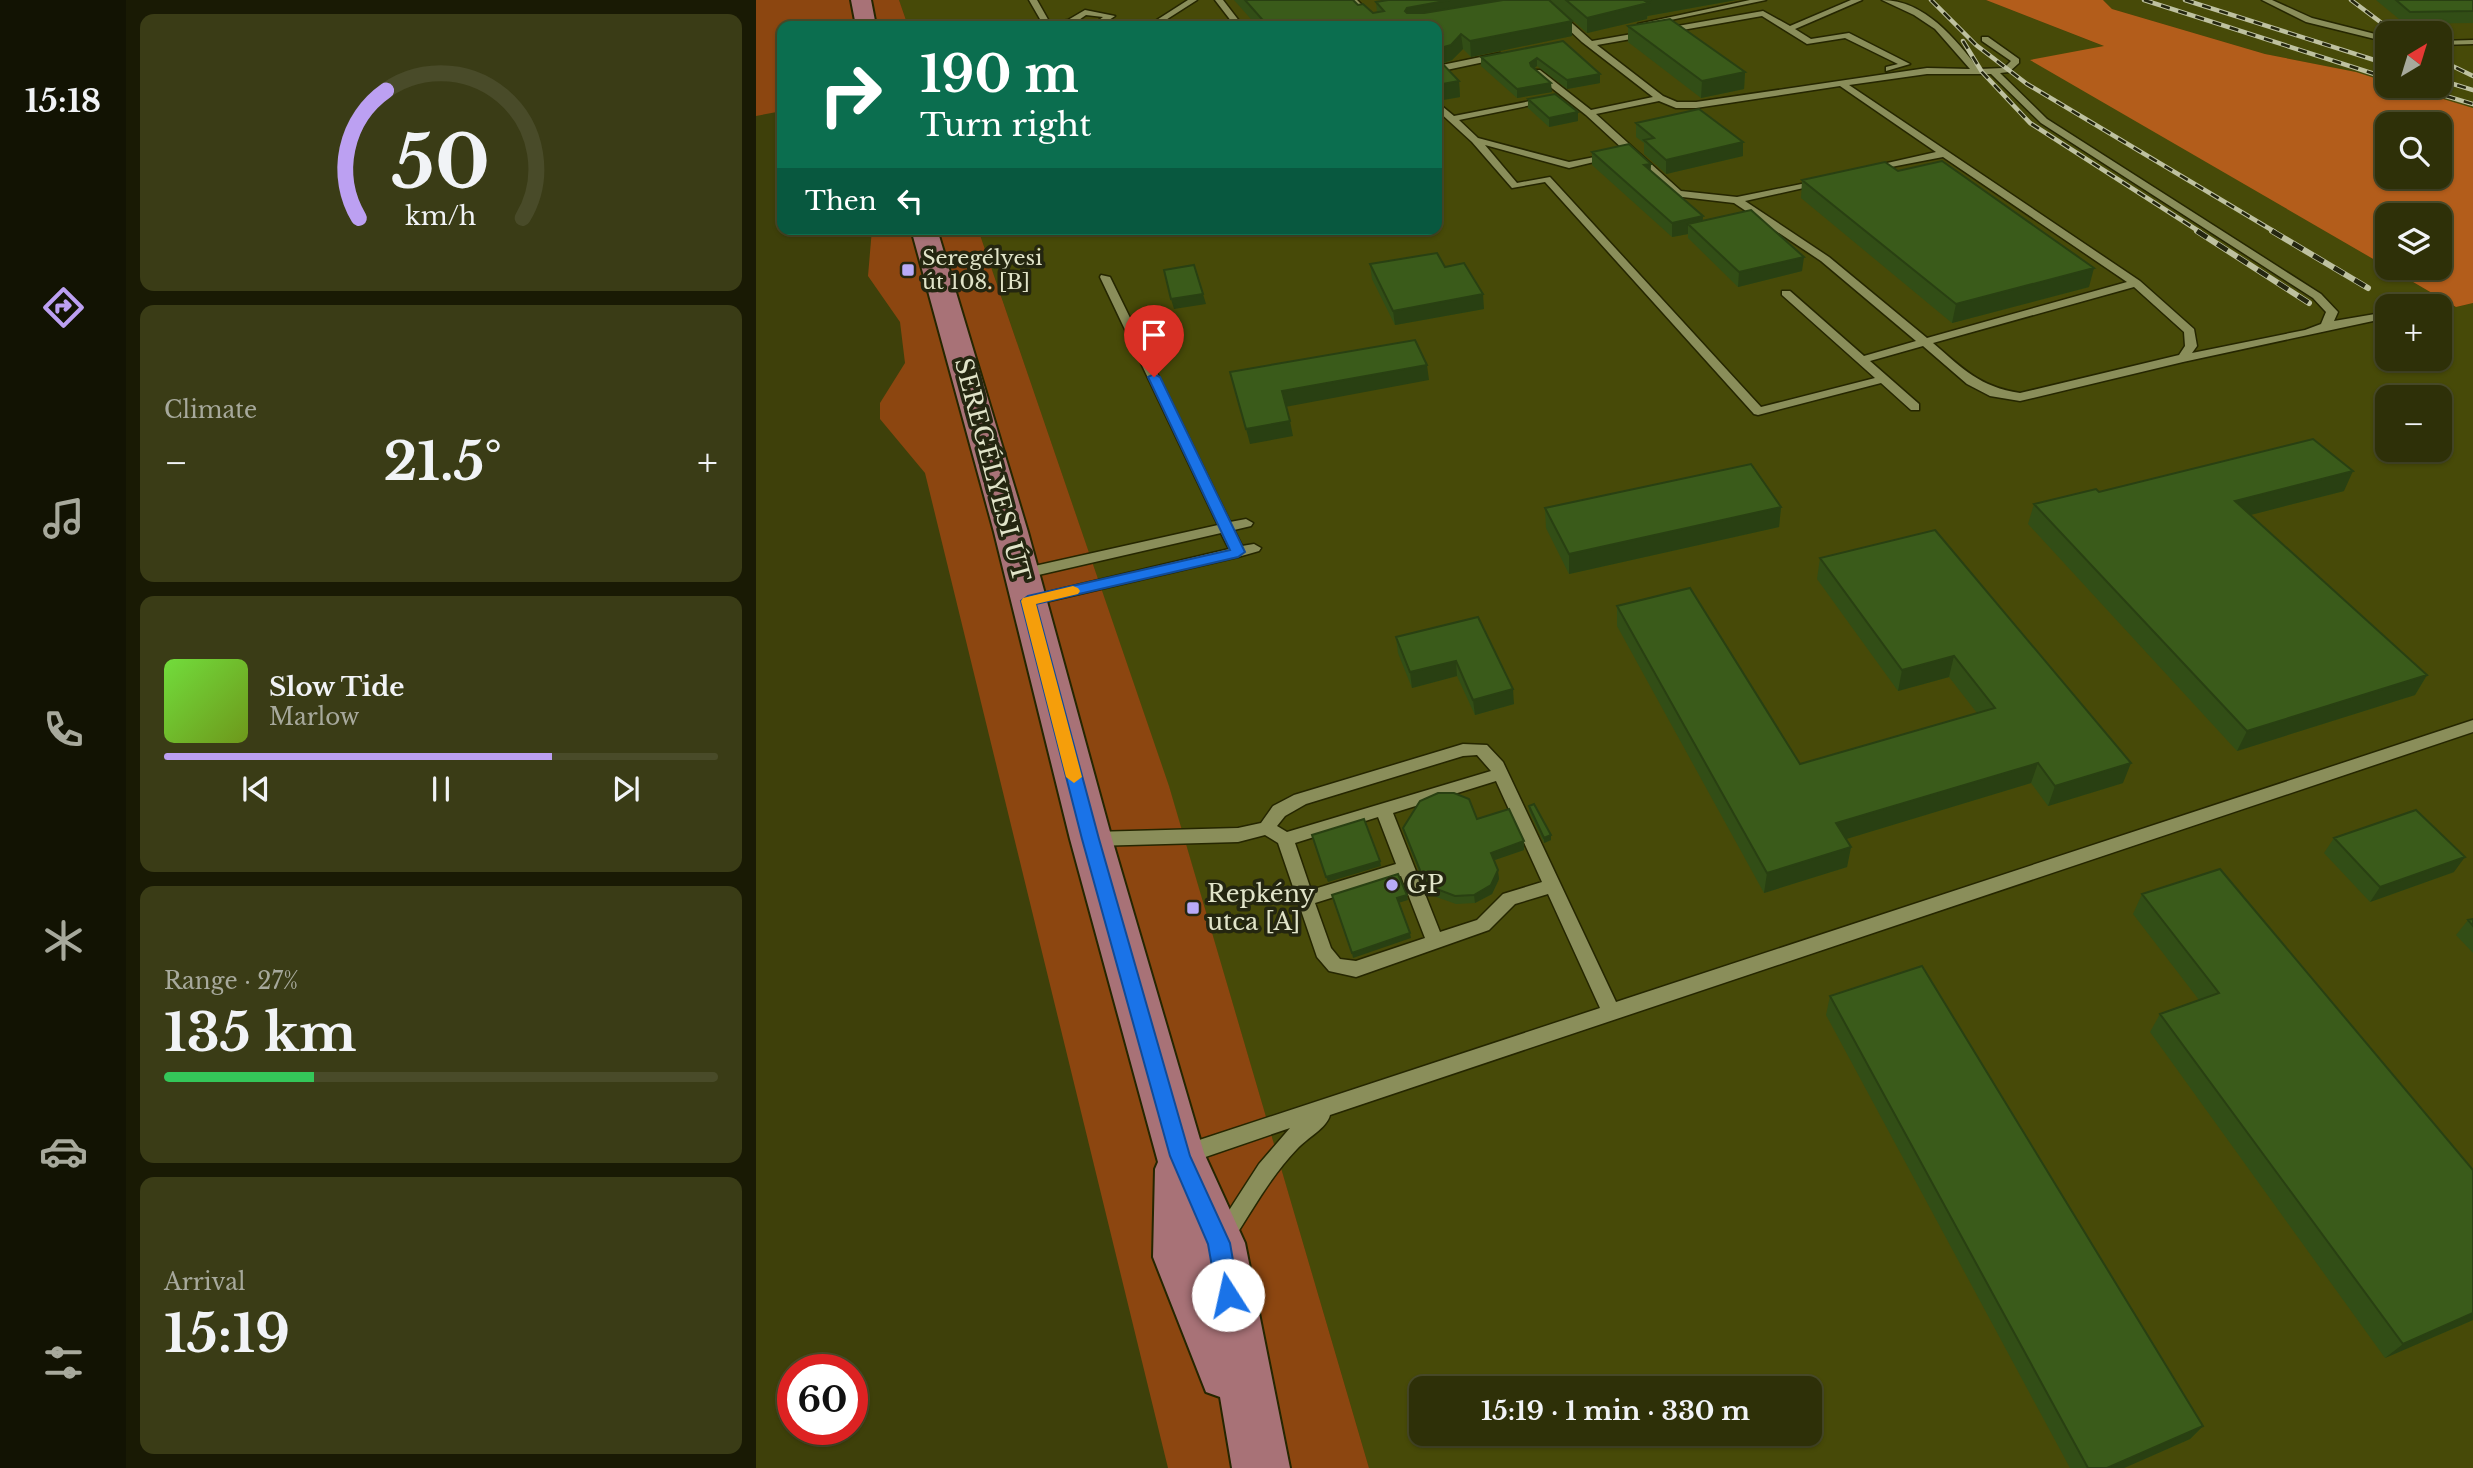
<!DOCTYPE html>
<meta charset="utf-8">
<style>
:root{--surface:#2e3008;--page:#3a3c16;--text:#f1f3f6;--muted:#a7a99c;--line:#494b29;--accent:#bca0f2}
body{margin:0;font-family:"Libre Baskerville",serif;background:var(--page);color:var(--text);height:100vh;display:flex;flex-direction:column;font-size:26px;white-space:nowrap}
*{box-sizing:border-box;margin:0}
p{font-size:23px;color:var(--muted)}
.icon{flex:none;width:38px;height:38px;fill:none;stroke:currentColor;stroke-width:2;stroke-linecap:round;stroke-linejoin:round}
.map{position:relative;flex:1;overflow:hidden}
.side{display:flex;flex-direction:column;gap:14px;padding:14px;background:#191a04;width:630px}
.side>*{flex:none}
.hud{position:absolute;left:21px;top:21px;width:665px;height:214px;border-radius:14px;box-shadow:0 2px 5px #0004,0 0 0 2px var(--line);background:#0b6e4f;color:#fff;overflow:hidden}
.needle{width:46px;rotate:38deg}
.buttons{position:absolute;left:1619px;top:21px;display:grid;gap:14px}
.buttons a{display:grid;place-items:center;width:77px;height:77px;border-radius:14px;background:var(--surface);box-shadow:0 2px 5px #0004,0 0 0 2px var(--line);font-size:35px}
.speed{position:absolute;left:21px;top:1354px;display:flex;gap:14px;font-size:35px;font-weight:700;text-align:center}
.speed>*{display:grid;place-content:center;width:91px;height:91px;border-radius:50%;background:var(--surface);box-shadow:0 2px 5px #0004,0 0 0 2px var(--line);line-height:1}
.speed .limit{border:10px solid #d22;background:#fff;color:#111}
.pin{position:absolute;display:grid;place-items:center;width:60px;height:60px;color:#fff;margin:-72px -30px;border-radius:50% 50% 50% 0;rotate:-45deg;box-shadow:0 0 7px #0007}
.pin .icon{rotate:45deg}
.me{position:absolute;width:77px;margin:-38px;rotate:350deg;stroke-linejoin:round;filter:drop-shadow(0 0 5px #0008)}
.turn{display:flex;align-items:center;gap:24px;height:147px;padding:0 28px;font-size:32px}
.turn .icon{width:91px;height:91px;stroke-width:2.5}
.turn b{display:block;font-size:49px;line-height:60px}
.then{display:flex;align-items:center;height:66px;padding:0 28px;background:#0003;gap:14px;font-size:26px}
.big{font-size:52px;font-weight:700;line-height:1.1}
.side .widget{flex:1;display:flex;flex-direction:column;justify-content:center;gap:10px;min-width:0;padding:0 24px;border-radius:14px;background:var(--page)}
.side .dial{align-items:center;gap:0}
.dial svg{height:182px;overflow:visible;fill:none;stroke:var(--line);stroke-width:7;stroke-linecap:round;text-anchor:middle}
.dial text{fill:var(--text);stroke:none}
.song{display:flex;align-items:center;gap:21px}
.cover{width:84px;height:84px;border-radius:10px;background:linear-gradient(135deg,hsl(100 70% 55%),hsl(80 70% 35%))}
.played{height:7px;border-radius:4px;background:linear-gradient(90deg,var(--accent) 70%,var(--line) 70%)}
.keys{display:flex;justify-content:space-around;direction:ltr}
.heat{display:flex;justify-content:space-between;align-items:center;font-size:38px;direction:ltr}
.charge{height:10px;border-radius:5px;background:linear-gradient(90deg,#34c759 27%,var(--line) 0)}
.trip{position:absolute;left:653px;top:1376px;width:413px;height:70px;border-radius:14px;background:var(--surface);box-shadow:0 2px 5px #0004,0 0 0 2px var(--line);font-weight:700;line-height:70px;text-align:center}
main{display:flex;flex:1;min-height:0}
.tab-bar{display:flex;flex-direction:column;width:126px;justify-content:space-around;align-items:center;background:#121303;color:var(--muted)}
.tab-bar .icon{width:49px;height:49px}
.tab-bar .active{color:var(--accent)}
.tab-bar b{font-size:32px;color:var(--text)}
.map>svg:first-child{display:block}
</style>
<main>
<nav class="tab-bar">
<b>15:18</b>
<svg class="icon active" aria-label="directions" viewBox="0 0 24 24"><path d="M12 3l9 9-9 9-9-9zM9 14v-3h6M13 9l2 2-2 2"/></svg>
<svg class="icon" aria-label="music" viewBox="0 0 24 24"><path d="M9 18V5l10-2v13"/><circle cx="6" cy="18" r="3"/><circle cx="16" cy="16" r="3"/></svg>
<svg class="icon" aria-label="phone" viewBox="0 0 24 24"><path d="M5 4h4l2 5-3 2q2 4 5 5l2-3 5 2v4C11 20 4 13 5 4z"/></svg>
<svg class="icon" aria-label="climate" viewBox="0 0 24 24"><path d="M12 3v18M4 7l16 10M4 17L20 7"/></svg>
<svg class="icon" aria-label="car" viewBox="0 0 24 24"><path d="M5 17H2v-5l4-1 3-4h7l3 4 3 1v5h-3M9 17h6M6 11h13"/><circle cx="7" cy="17" r="2"/><circle cx="17" cy="17" r="2"/></svg>
<svg class="icon" aria-label="filters" viewBox="0 0 24 24"><path d="M4 7h16M4 17h16"/><circle cx="9" cy="7" r="2"/><circle cx="15" cy="17" r="2"/></svg>
</nav>
<section class="side">
<div class="widget dial"><svg viewBox="0 0 100 80">
<path d="M14 69A42 42 0 1 1 86 69"/>
<path d="M14 69A42 42 0 0 1 26 13" stroke="#bca0f2"/>
<text x="50" y="56" font-size="32" font-weight="700">50</text>
<text x="50" y="72" font-size="11">km/h</text>
</svg></div>
<div class="widget"><p>Climate</p>
<div class="heat"><a>−</a><b class="big">21.5°</b><a>+</a></div>
</div>
<div class="widget">
<div class="song"><i class="cover"></i><div><b>Slow Tide</b><p>Marlow</p></div></div>
<div class="played"></div>
<div class="keys"><svg class="icon" aria-label="previous" viewBox="0 0 24 24"><path d="M18 5L8 12l10 7zM5 5v14"/></svg><svg class="icon" aria-label="pause" viewBox="0 0 24 24"><path d="M8 5v14M16 5v14"/></svg><svg class="icon" aria-label="next" viewBox="0 0 24 24"><path d="M6 5l10 7-10 7zM19 5v14"/></svg></div>
</div>
<div class="widget"><p>Range · 27%</p><b class="big">135 km</b><div class="charge"></div></div>
<div class="widget"><p>Arrival</p><b class="big">15:19</b></div>
</section>
<div class="map">
<svg width="1717" height="1468" viewBox="0 0 1717 1468">
<rect width="100%" height="100%" fill="#3e400a"/>
<!-- built -->
<path fill="#474a08" fill-rule="evenodd" d="M143 0H1230L1350 47 1275 60 1700 307 1717 303V1468H613L413 787 222 229H681V26H152ZM1631 306H1684V359H1631ZM1631 397H1684V450H1631ZM665 1388H1054V1433H665Z
M1347 0H1717V108L1644 86H1684V33H1631V82L1599 72 1509 54 1356 9Z"/>
<!-- green -->
<path fill="#8c4610" d="M0 0H143L152 26H26V111L0 116Z
M116 229H222L413 786 613 1468H412L169 473 124 419V403L149 363 144 322 112 276Z"/>
<!-- forest -->
<path fill="#b35d1b" fill-rule="evenodd" d="M1230 0H1347L1356 9 1509 54 1600 72 1631 82V86H1644L1717 108V303L1700 307 1633 268H1684V215H1631V267L1274 60 1348 46ZM1631 124H1684V177H1631Z"/>
<g fill="none" stroke-linecap="round" stroke-linejoin="round">
<!-- service casing -->
<g stroke="#252600" stroke-width="3">
<path id="service" d="M273 0H281L294 23 312 20 329 10 359 16 344 26H335L347 17 330 15 317 24 288 26Z
M432 0H441L405 23 412 26 393 25Z
M459 0H467L487 26H479Z
M593 0H601L627 26H619Z
M781 0H790L836 41 1007 11 1034 26 1095 0H1106L1039 29 1055 39 1093 33 1154 64 1130 71V67L1142 64 1089 38 1051 44 1006 16 841 45 907 96 921 102H940L1171 68 1214 69 1179 29 1158 15 1126 0C1169 0 1199 39 1223 69L1248 68 1255 61 1226 41V37H1232L1263 59V63L1253 72 1244 73 1291 119 1565 294 1582 312 1578 321 1631 312V318L1427 362 1264 401 1234 396 1211 384 1167 346 1114 361 1163 404V410H1155L1125 383 1002 415 998 414 789 182 756 188 716 142 681 110V102L698 116 795 97V101L703 120 722 138 813 162 859 153V157L813 168 729 145 761 183 794 177 1005 407 1119 378 1026 295V291H1034L1108 356 1160 341 1065 261 978 203 918 196 830 115 778 74V70H784L835 110 897 97 826 42ZM1171 74H1235L1285 123 1557 298 1570 312 1565 324 1549 330 1436 353 1441 346 1438 329 1384 281 1093 85ZM1084 86 1180 152 1109 168V172L1187 157 1371 282 1171 338 1073 257 989 201 1070 183V179L981 197 925 191 840 114 903 101 920 108H940ZM1378 287 1428 332 1429 346 1423 355 1264 393C1224 387 1207 369 1177 343Z
M994 0H1010L886 26 882 24Z
M1506 0H1516L1556 18 1631 37V42L1550 22Z
M1717 40V44L1684 45V41Z
M744 53 748 56 747 58 681 72V66Z
M345 275 354 277 474 522 490 519 497 523 495 526 478 530 486 546 498 544 505 548 503 551 482 557 272 606 267 604 265 601 267 598 473 549 465 533 265 579 258 574 265 569 462 525 344 277Z
M1680 303 1684 302 1690 305 1684 308V306H1674Z
M1717 720V732L574 1115C571 1128 551 1138 541 1149 514 1177 496 1211 475 1243L468 1246 461 1243 457 1236 461 1229 503 1164 534 1128 426 1165 419 1162 416 1155 419 1148 844 1008 792 894 759 904 733 930 600 977 573 971 561 957 522 843 509 835 482 842 337 846 331 844 329 839 331 834 337 832 482 828 505 823 517 806 538 795 707 744 731 745 747 762 860 1002ZM721 755 735 771 531 832 521 826 529 816 550 804 707 756ZM740 781 786 882 747 894 721 920 684 932 637 813ZM622 817 640 864 555 890 539 843ZM645 876 669 938 600 961 584 959 575 948 559 903Z"/>
</g>
<!-- primary casing -->
<g stroke="#252600" stroke-width="4">
<path id="primary" d="M95 0H115L120 26H100Z
M155 229H181L272 532 356 839 448 1153 489 1243 534 1468H476L464 1397 450 1392 397 1257 399 1169 402 1162 314 839 238 532Z"/>
</g>
<!-- service -->
<use href="#service" fill="#8a8e5a" fill-rule="evenodd"/>
<!-- primary -->
<use href="#primary" fill="#a87277" fill-rule="evenodd"/>
<!-- rail-far1 casing -->
<g stroke="#bec1a0" stroke-width="4.5">
<path id="rail-far1" d="M1175 0 1220 45 1271 84 1519 232
M1388 0 1631 78
M1429 0 1631 64
M1595 0 1639 33
M1207 41 1226 72 1274 123 1444 232
M1684 60 1717 76
M1684 80 1717 90
M1656 86 1717 104"/>
</g>
<!-- rail casing -->
<g stroke="#bec1a0" stroke-width="6">
<path id="rail" d="M1441 231 1553 303
M1516 231 1612 288"/>
</g>
<!-- rail-far1 -->
<use href="#rail-far1" stroke="#242610" stroke-width="2.5" stroke-dasharray="9" stroke-linecap="butt"/>
<!-- rail -->
<use href="#rail" stroke="#242610" stroke-width="4.5" stroke-dasharray="12" stroke-linecap="butt"/>
</g>
<!-- wall -->
<path fill="#324e16" d="M478 0H597L602 5 617 13 621 12 620 2 816 36 715 57 707 49 696 60 686 64 703 81 704 97 681 101V26H501Z
M793 0H980L892 16 891 19 831 33Z
M1620 0H1717V23L1649 24Z
M872 26 989 72 988 89 945 98 872 42Z
M807 41 844 74V83L811 89 781 66 778 69 796 92 761 98 725 66V57Z
M772 99 822 121 793 127 772 108Z
M880 123 987 156 910 174 888 154V143L880 137Z
M836 152 895 164 894 171 947 216 946 221 1046 271 982 287 932 238V234L916 237 836 165Z
M1142 171 1333 287 1196 323 1045 198 1046 180Z
M614 264 728 309 639 325 616 279Z
M1588 491 1494 515 1671 675 1659 695 1481 751 1272 524 1278 504 1343 492Z
M1025 507 1023 527 813 574 790 528 789 508Z
M1179 530 1367 783 1292 806 1275 783 1090 839 1095 847 1091 867 1008 893 861 626V606L1044 764 1221 713 1193 677 1142 691 1061 579 1064 558Z
M722 617 758 704 719 715 701 676 656 688 642 653 640 637Z
M773 806 795 840 788 843 773 811Z
M721 819 768 850 738 860 743 879 736 894 719 903 700 904 672 894 649 836 647 828Z
M1578 838 1698 872 1614 902 1568 853Z
M1386 894 1717 1320 1629 1358 1394 1032 1404 1014 1443 1000 1377 914Z
M1717 919V953L1700 935 1712 920Z
M1074 996 1447 1426 1434 1439 1368 1468H1314L1070 1015Z"/>
<!-- shaded-wall -->
<path fill="#294012" d="M694 0H776L653 23 649 11 651 8Z
M895 0H980L891 16V19L831 33V18Z
M816 21V36L715 57 714 41Z
M705 34 707 49 696 60 681 65V49Z
M781 58V66L774 71V63Z
M989 72 988 89 945 98 946 81Z
M844 74V83L811 89V80Z
M703 81 704 97 681 101V85Z
M795 83 796 92 761 98V89Z
M822 112V121L793 127V118Z
M987 142V156L910 174V160Z
M895 164 894 178 888 165Z
M947 216 946 230 932 224V234L916 237V223Z
M1048 257 1046 271 982 287 983 272Z
M1338 268 1333 287 1196 323 1200 304Z
M447 294 450 304 418 309 415 299Z
M727 294 728 309 639 325 637 311Z
M671 365 673 380 529 407 526 391Z
M534 421 537 436 494 444 490 429Z
M1597 471 1588 491 1471 521 1479 501Z
M1025 507 1023 527 813 574V554Z
M1198 656 1193 677 1142 691 1146 670Z
M700 661 701 676 656 688 654 672Z
M1671 675 1659 695 1481 751 1491 731Z
M757 689 758 704 719 715 717 700Z
M1282 763 1275 783 1077 843 1080 823Z
M1375 763 1367 783 1292 806 1299 786Z
M795 835V840L788 843V838Z
M768 841V850L736 861 735 853Z
M1095 847 1091 867 1008 893 1011 873Z
M1709 857 1698 872 1614 902 1624 887Z
M624 861 625 866 572 882 570 877Z
M742 870 743 879 736 894 719 903 718 895Z
M651 895 652 900 642 903 641 898Z
M654 933 655 938 597 958 596 953Z
M1717 1313V1320L1629 1358 1647 1344Z
M1447 1426 1434 1439 1368 1468H1351Z"/>
<!-- building -->
<path fill="#3a5b1a" stroke="#294012" stroke-width="2" d="M489 0H597L602 5 607 4 617 13 628 11 620 2 632 0H694L651 8 649 11 651 13H668L747 0H793L816 21 714 41 705 34 695 45 681 49V26H512Z
M810 0H895L889 1 892 3 831 18Z
M1640 0H1717V11L1654 12Z
M914 19 989 72 946 81 872 26Z
M807 41 844 74 811 80 781 58 774 63 775 66 795 83 761 89 725 57Z
M681 58 703 81 681 85Z
M799 94 822 112 793 118 772 99Z
M943 109 987 142 910 160 888 140 898 138 880 123Z
M873 144 895 164 888 165 947 216 916 223 836 152Z
M1186 161 1338 268 1200 304 1046 180 1129 162 1142 171Z
M995 210 1048 257 983 272 932 224Z
M681 253 689 267 708 263 727 294 637 311 614 264Z
M438 265 447 294 415 299 408 270Z
M659 340 671 365 526 391 534 421 490 429 474 372Z
M1557 439 1597 471 1479 501 1671 675 1491 731 1278 504 1340 489 1343 492Z
M995 464 1025 507 813 554 789 508Z
M1179 530 1375 763 1299 786 1282 763 1080 823 1095 847 1011 873 861 606 934 588 1044 764 1239 708 1198 656 1146 670 1064 558Z
M722 617 757 689 717 700 700 661 654 672 640 637Z
M682 793H698L713 799 721 819 753 809 768 841 735 853 742 870 735 885 718 895 699 896 670 885 647 828 664 801Z
M778 804 795 835 788 838 773 806Z
M1660 810 1709 857 1624 887 1578 838Z
M608 819 624 861 570 877 556 835Z
M1464 869 1717 1170V1313L1647 1344 1404 1014 1463 993 1386 894Z
M642 874 651 895 641 898 654 933 596 953 576 895Z
M1717 919V926L1712 920Z
M1166 966 1447 1426 1351 1468H1332L1074 996Z"/>
<!-- route -->
<path fill="#1a73e8" stroke="#114b97" stroke-width="2" d="M398 374 404 377 489 552 482 557 280 604 343 839 434 1156 474 1243 483 1295 480 1303 472 1306 465 1303 461 1295 452 1244 414 1156 326 839 265 601 272 596 474 550 392 377Z"/>
<!-- slow -->
<path fill="#f59e0b" d="M317 586 322 588 324 591 322 594 280 604 326 777 318 783 310 777 265 601 267 598Z"/>
<!-- markers -->
<g fill="#b9abf7" stroke="#242610" stroke-width="2.5">
<rect x="145" y="263" width="14" height="14" rx="3.5"/>
<circle cx="636" cy="885" r="7"/>
<rect x="430" y="901" width="14" height="14" rx="3.5"/>
</g>
<g text-anchor="middle" stroke-width="7" stroke-linejoin="round" paint-order="stroke">
<!-- far-poi labels -->
<g font-size="21" fill="#e1e4c9" stroke="#242610" text-anchor="start">
<text x="166" y="265">Seregélyesi<tspan x="166" dy="24">út 108. [B]</tspan></text>
</g>
<!-- street labels -->
<g font-size="24" fill="#e1e4c9" stroke="#242610">
<text transform="translate(236 470) rotate(75)" y="8">SEREGÉLYESI ÚT</text>
</g>
<!-- poi labels -->
<g font-size="24" fill="#e1e4c9" stroke="#242610" text-anchor="start">
<text x="650" y="893">GP</text>
<text x="451" y="902">Repkény<tspan x="451" dy="28">utca [A]</tspan></text>
</g>
</g>
</svg>
<div class="buttons">
<a><svg class="needle" viewBox="-14 -14 28 28"><path d="M0-13l5 13h-10z" fill="#e53935"/><path d="M0 13l5-13h-10z" fill="#a7a99c"/></svg></a>
<a><svg class="icon" aria-label="search" viewBox="0 0 24 24"><circle cx="10" cy="10" r="6"/><path d="M15 15l6 6"/></svg></a>
<a><svg class="icon" aria-label="layers" viewBox="0 0 24 24"><path d="M12 4l9 5-9 5-9-5zM3 14l9 5 9-5"/></svg></a>
<a>+</a>
<a>−</a>
</div>
<div class="speed"><div class="limit">60</div></div>
<div class="pin" style="left:398px;top:377px;background:#d93025"><svg class="icon" aria-label="arrive" viewBox="0 0 24 24"><path d="M6 21V4h12l-3 4 3 4H6"/></svg></div>
<svg class="me" style="left:472px;top:1295px" viewBox="-20 -20 40 40"><circle r="19" fill="#fff"/><path d="M0-13L10 11 0 6-10 11z" fill="#1a73e8"/></svg>
<div class="trip">15:19 · 1 min · 330 m</div>
<div class="hud">
<div class="turn"><svg class="icon" aria-label="right" viewBox="0 0 24 24"><path d="M7 20v-9h11M14 6l5 5-5 5"/></svg><div><b>190 m</b>Turn right</div></div>
<div class="then">Then<svg class="icon" aria-label="left" viewBox="0 0 24 24"><path d="M17 20v-9H6M10 6l-5 5 5 5"/></svg></div>
</div>
</div>
</main>
